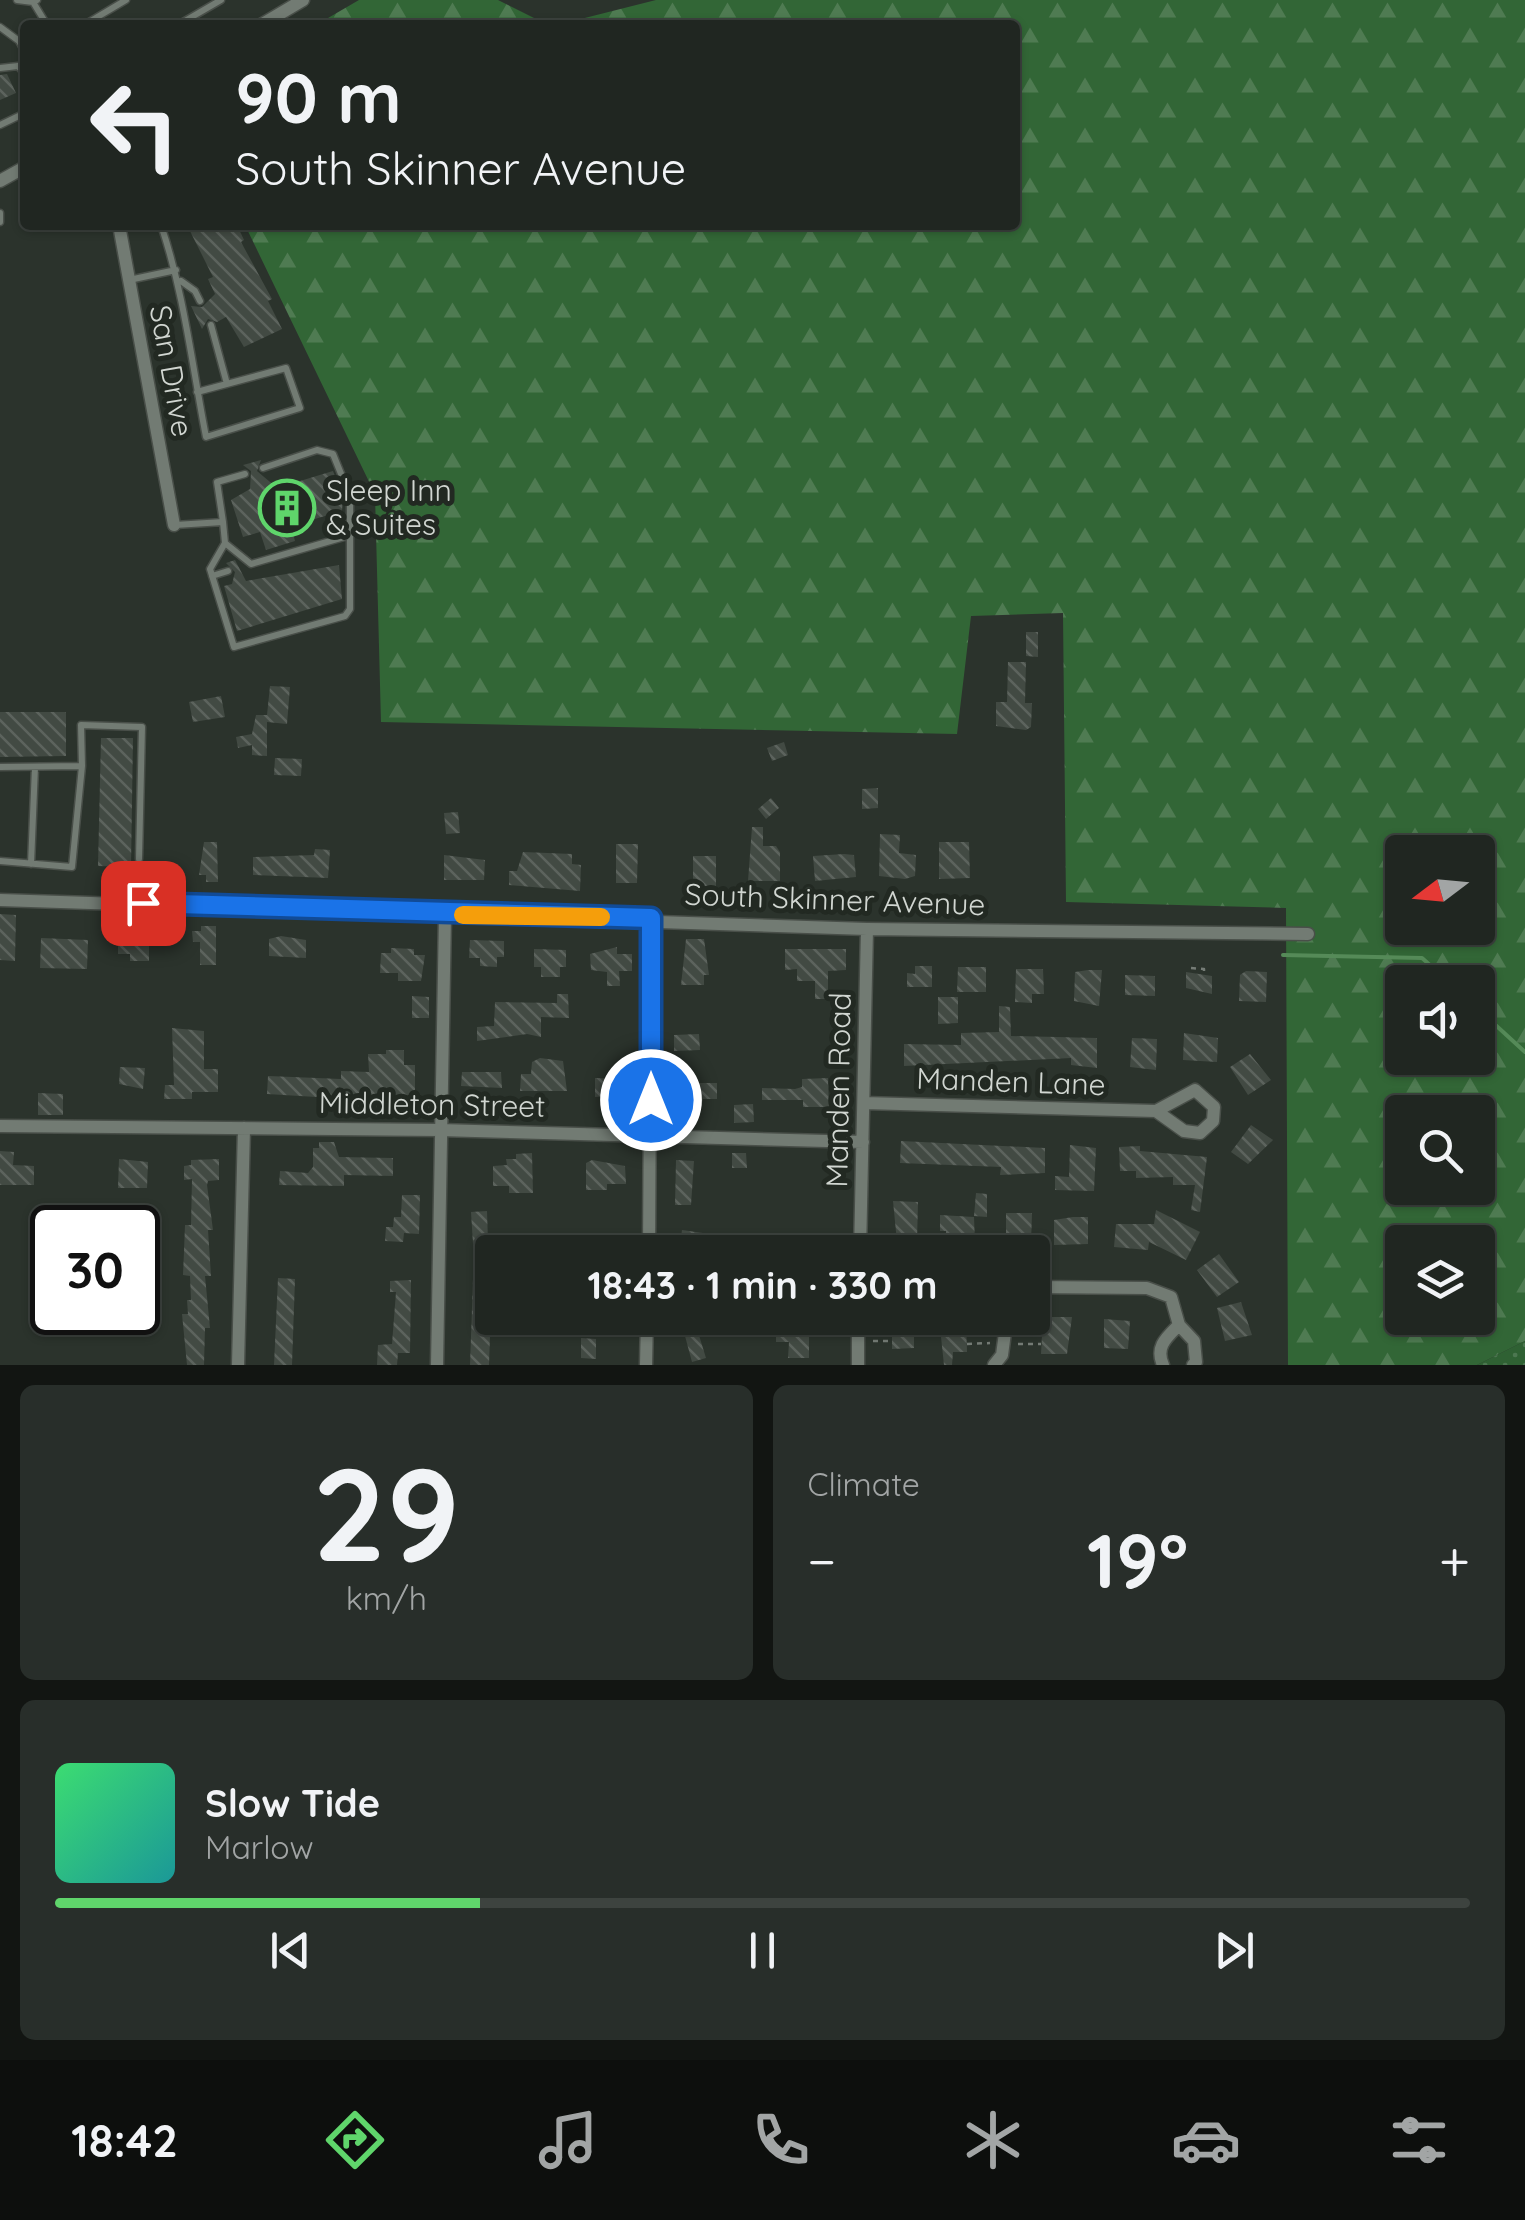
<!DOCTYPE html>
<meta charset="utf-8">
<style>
:root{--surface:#202621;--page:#282e2a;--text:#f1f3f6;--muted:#a2a5a5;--line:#3d433f;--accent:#5fd56b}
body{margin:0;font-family:Quicksand,sans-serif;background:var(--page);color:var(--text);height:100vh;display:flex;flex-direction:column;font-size:38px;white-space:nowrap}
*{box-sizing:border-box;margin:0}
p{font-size:32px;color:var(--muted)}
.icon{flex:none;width:55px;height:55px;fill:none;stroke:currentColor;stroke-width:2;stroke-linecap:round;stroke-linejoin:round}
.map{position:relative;height:1365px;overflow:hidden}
.sheet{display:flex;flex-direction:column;gap:20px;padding:20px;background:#121512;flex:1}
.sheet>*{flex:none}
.top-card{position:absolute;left:20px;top:20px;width:1000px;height:210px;border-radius:10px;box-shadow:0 2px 8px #0004,0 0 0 2px var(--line);background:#202621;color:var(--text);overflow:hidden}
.needle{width:65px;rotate:254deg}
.controls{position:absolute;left:1385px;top:835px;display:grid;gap:20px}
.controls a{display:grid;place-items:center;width:110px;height:110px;border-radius:10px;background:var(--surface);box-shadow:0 2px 8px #0004,0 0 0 2px var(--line);font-size:50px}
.speed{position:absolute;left:30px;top:1205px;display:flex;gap:20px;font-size:50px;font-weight:700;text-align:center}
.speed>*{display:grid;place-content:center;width:130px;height:130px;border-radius:50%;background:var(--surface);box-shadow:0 2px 8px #0004,0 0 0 2px var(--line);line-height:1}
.speed .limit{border:5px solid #111;border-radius:15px;background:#fff;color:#111}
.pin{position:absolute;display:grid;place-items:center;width:85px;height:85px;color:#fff;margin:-42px;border-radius:20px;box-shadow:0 5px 15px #0006}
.me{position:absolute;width:110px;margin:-55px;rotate:0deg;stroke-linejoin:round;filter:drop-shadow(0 0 8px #0008)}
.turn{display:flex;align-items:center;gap:35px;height:210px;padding:0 50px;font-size:45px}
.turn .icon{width:130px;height:130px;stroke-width:2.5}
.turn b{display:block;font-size:70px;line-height:85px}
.big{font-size:75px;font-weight:700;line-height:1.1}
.sheet .tile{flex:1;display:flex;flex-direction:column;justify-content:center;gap:15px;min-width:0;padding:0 35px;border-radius:15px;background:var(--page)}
.sheet .dial{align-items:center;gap:0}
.dial b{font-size:130px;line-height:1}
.song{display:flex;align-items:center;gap:30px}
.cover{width:120px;height:120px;border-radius:15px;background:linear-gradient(135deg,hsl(140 70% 55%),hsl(180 70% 35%))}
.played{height:10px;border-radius:5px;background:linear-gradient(90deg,var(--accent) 30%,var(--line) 30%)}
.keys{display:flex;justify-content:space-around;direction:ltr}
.heat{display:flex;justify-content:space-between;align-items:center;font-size:55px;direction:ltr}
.sheet .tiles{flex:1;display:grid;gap:20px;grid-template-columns:1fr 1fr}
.tile:last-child{grid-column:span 2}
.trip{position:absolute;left:475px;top:1235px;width:575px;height:100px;border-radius:10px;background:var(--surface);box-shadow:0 2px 8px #0004,0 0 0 2px var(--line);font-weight:700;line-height:100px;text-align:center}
.dock{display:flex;height:160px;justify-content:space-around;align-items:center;background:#0d0f0d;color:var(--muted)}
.dock .icon{width:70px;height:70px}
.dock .active{color:var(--accent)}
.dock b{font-size:45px;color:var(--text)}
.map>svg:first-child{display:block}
</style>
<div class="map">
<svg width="1525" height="1365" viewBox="0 0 1525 1365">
<defs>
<pattern id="forest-firs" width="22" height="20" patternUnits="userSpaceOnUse" patternTransform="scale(2.5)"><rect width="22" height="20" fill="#326636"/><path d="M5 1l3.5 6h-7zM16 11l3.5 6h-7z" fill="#4f7b52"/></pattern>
<pattern id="park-dots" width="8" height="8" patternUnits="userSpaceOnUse" patternTransform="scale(2.5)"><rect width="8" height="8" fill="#2f6133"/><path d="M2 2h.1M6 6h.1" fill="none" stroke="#4c7750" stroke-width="1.8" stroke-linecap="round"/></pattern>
<pattern id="building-back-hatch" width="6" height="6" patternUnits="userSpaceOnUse" patternTransform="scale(2.5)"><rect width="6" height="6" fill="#424a43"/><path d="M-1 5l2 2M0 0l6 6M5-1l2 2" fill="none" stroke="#5c635d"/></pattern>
</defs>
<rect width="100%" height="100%" fill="#2b332c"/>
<!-- forest -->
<path fill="url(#forest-firs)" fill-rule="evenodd" d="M359 0H498L548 25H316Z
M656 0H1525V1341L1477 1365H1288L1286 908 1066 902 1063 613 971 616 957 734 381 722 375 494 245 225H1015V25H557ZM1402 852H1478V928H1402ZM1402 982H1478V1058H1402ZM1402 1112H1478V1188H1402ZM1402 1242H1478V1318H1402Z"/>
<!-- park -->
<path fill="url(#park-dots)" d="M1525 1341V1365H1477Z"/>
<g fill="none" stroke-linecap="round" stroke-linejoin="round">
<!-- stream -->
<path stroke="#558a58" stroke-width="4" d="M1283 955 1422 958 1449 982
M1478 1009 1525 1052"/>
</g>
<!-- building -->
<path fill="url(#building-back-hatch)" d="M7 74 16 93 0 100V75Z
M187 225H237L244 240 241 242 272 299 268 301 282 329 244 347 226 317 217 322 208 319 202 329 191 306 202 307 215 294 208 279 213 277Z
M261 460 257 471 277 488 333 471 343 497 342 511 291 526 295 541 266 550 260 532 243 537 231 500 250 489 251 471 243 465Z
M235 560 246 581 339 565 342 599 237 631 224 586 232 584 235 572 226 563Z
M1026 632H1038V657L1026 656Z
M1008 662H1026L1025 703H1032L1031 727 1026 730 996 726V702H1007Z
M270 686 290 687 287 724 267 722V756L252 755V745L238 748 236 737 252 734 256 715H267Z
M221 696 225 717 193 722 189 702Z
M0 712H66V756L0 757Z
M101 738H133L131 867 98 866Z
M784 742 788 755 772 761 767 748Z
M275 758 302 759 301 776 274 775Z
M878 788V808L862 809V789Z
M771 798 779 808 766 819 758 809Z
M458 812 460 833 446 834 444 813Z
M752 827H763V846H776L780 852V881H748Z
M880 834 900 835 899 853 916 855 915 876 905 879 879 876Z
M204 842H217L218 882H206V875H199Z
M939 842H969L970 878 939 879Z
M616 844H638L637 883H616Z
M315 849 330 850 328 878 253 875V857L314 855Z
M523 852 572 854V864L581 865 580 891 509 885V871H517Z
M844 854 854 855 856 877 815 881 813 856Z
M444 855 485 860 484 880H444Z
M693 856H716V886H693Z
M0 914 16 915 15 961 0 960Z
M201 926H216V965H200V942H193L192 931H201Z
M131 934 149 937V961H130V954H118V936Z
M281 936 306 940V958L269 956V939Z
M41 938 88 940 87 969 40 968Z
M686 939H704L709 975H704V985H681Z
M470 940 504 941V957H497V967L480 966V958H469Z
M617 947V954H632V971H619L620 986H607V972L591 970 590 954Z
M391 948 414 949V955H425L421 981H398V973H380L381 953H391Z
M534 949 566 950V967H560V977H541V967H534Z
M785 949H846V970L828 971V999H815V981H797V969L785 970Z
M915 966H932V987H907V973L915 974Z
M958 967H986V992H957Z
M1016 969H1043L1044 994H1032V1003L1015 1002Z
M1088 970H1102L1099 1006 1074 1001 1075 972Z
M1246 971 1267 972 1266 1002 1239 1001 1240 975Z
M1186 972 1212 976V994L1186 988Z
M1125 975 1155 976V996L1125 995Z
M557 994H568L569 1018 541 1017V1037L527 1034 477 1041V1027L494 1026 495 1002 557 1003Z
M412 996 429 997V1018H412Z
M938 997H958V1023L938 1024Z
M999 1006 1010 1007 1011 1036 1097 1038V1068L1071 1065V1058L904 1066V1044L961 1045V1033L999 1032Z
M172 1028 204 1031V1069H218V1092H192V1099H164L165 1085H174Z
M1184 1033 1218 1038 1217 1062 1183 1060Z
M699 1034 700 1050 674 1051V1035Z
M1132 1038 1157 1039 1156 1070 1130 1067Z
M386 1050H404V1065H415V1103L267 1094 268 1076 341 1079V1071L369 1072 368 1054H386Z
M1250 1054 1271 1080 1248 1095 1230 1067Z
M540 1058 563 1061 567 1091H520L521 1074H531L532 1062Z
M120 1067 145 1068 143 1089 119 1084Z
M462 1072H501L502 1088 461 1086Z
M595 1078 629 1079V1095L595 1097Z
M828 1078 829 1107H803V1100H762V1088L795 1089 802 1087V1079Z
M681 1083H717V1099H703L698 1120H682Z
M38 1093 63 1094V1115H38Z
M753 1104 754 1122 734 1123V1105Z
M1251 1125 1273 1140 1248 1164 1231 1152Z
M901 1141 1045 1148V1173L1000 1175 1001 1167 900 1163Z
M319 1142H334L339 1157 393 1158V1176L344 1175V1186L279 1185 280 1171 308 1173 313 1167V1148H319Z
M1070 1145 1096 1148 1094 1191 1055 1190V1176L1069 1177Z
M1140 1146V1151L1207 1157 1200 1212 1191 1210 1195 1185H1173V1177L1136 1178V1171H1120L1119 1147Z
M0 1151 14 1152 13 1165 34 1166V1185H0Z
M532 1153 533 1193H509V1186H493V1166L507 1165 506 1159H516V1154Z
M732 1153H746L747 1168H732Z
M119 1159 148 1162 147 1188H118Z
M219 1159V1180L208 1181 207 1185 213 1230H208L211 1276H205L210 1328H205L204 1365H187L182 1314H188L187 1300H191L190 1276 183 1275 184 1251 185 1225H191L192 1179 184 1180V1166L191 1165V1160Z
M592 1160 625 1166 626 1184H607V1190H586V1163Z
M676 1160 694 1161 691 1205H675Z
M976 1193 987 1194V1217L974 1216Z
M402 1195H420L419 1234 404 1233 403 1242 385 1241 386 1227H393L394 1217H401Z
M893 1201 918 1202 917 1242H897Z
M1156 1210 1200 1232 1186 1260 1149 1242 1148 1250 1114 1247 1116 1224H1154Z
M487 1211 488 1242 473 1244 471 1212Z
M1006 1213H1032L1031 1244 1006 1242Z
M940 1215 974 1217 975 1243 946 1239V1231H940Z
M1073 1217H1088V1244L1054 1245V1220Z
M682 1230 703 1233 701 1252H679Z
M788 1233H809V1252H788Z
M1219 1254 1239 1282 1217 1297 1197 1270Z
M278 1278 295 1279 292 1365H274Z
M473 1279H492L489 1365H470Z
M411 1280 410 1353H398L397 1365H377L378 1345 392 1344 396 1292H390V1281Z
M1241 1302 1252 1335 1225 1341 1217 1308Z
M1043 1317H1072L1067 1354H1041Z
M776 1318H809V1358H788L789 1342H776Z
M898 1318H914V1348L892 1349V1331H898Z
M939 1318H966L967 1352H953L952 1365H944Z
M1104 1319 1130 1321 1128 1349 1104 1348Z
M698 1332 706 1358 692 1362 685 1336Z
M581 1338 596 1339V1359L581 1358Z"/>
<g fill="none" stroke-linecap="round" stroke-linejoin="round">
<!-- lane casing -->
<g stroke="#494f49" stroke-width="9">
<path id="lane" d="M17 0 33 2
M37 0 33 2 47 25
M84 25 126 0
M178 25 221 0
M0 27 19 41 25 52
M0 68 18 66 25 74
M0 125 25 113
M0 213V222
M161 225C184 293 192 365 206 437L300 408 286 368 197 392
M129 280 176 270
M181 281 195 291 200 301
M211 325 227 384
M223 522 217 482 245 474
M175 525 223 522 225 543 210 569 234 647 345 616 350 609V496L333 454 317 450 263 468
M225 543 251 564 351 535
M212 576 228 571
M82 766 81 725 142 727 139 859
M0 767 82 766 72 867 0 861
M31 864 35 767"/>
</g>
<!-- street casing -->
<g stroke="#494f49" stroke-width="15">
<path id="street" d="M261 25 303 0
M0 181 25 167
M119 225 174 525
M0 900 867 929 1308 934
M864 1103 1156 1111 1195 1090 1214 1107 1213 1121 1200 1133 1184 1131 1156 1111
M0 1126 440 1130 863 1142
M649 1252 651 918
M860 1252 867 929
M1032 1287 1147 1288 1171 1297 1179 1325 1194 1341 1196 1362 1193 1365
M238 1365 244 1128
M437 1365 445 915
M646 1365 647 1318
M858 1365V1318
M994 1365 1002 1355 1007 1318
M1163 1365C1155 1347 1166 1338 1179 1325"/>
</g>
<!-- path -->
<path stroke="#757c76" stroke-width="2.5" stroke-dasharray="5 5" stroke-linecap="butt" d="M1191 968 1204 969V973
M873 1341H892
M967 1344 990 1343
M1018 1344H1041"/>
<!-- lane -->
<use href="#lane" stroke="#727b73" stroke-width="6"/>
<!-- street -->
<use href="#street" stroke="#727b73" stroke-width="12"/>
</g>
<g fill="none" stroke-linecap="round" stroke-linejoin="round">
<!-- route casing -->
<g stroke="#114b97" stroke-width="25">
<path id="route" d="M143 903 651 918V1100"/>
</g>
<!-- route -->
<use href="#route" stroke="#1a73e8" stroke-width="18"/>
<!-- slow -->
<path stroke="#f59e0b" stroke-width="18" d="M463 915 601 917"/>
</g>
<!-- icons -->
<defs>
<g id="building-ring" transform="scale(2.875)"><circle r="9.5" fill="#222922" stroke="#5fd56b" stroke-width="1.5"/><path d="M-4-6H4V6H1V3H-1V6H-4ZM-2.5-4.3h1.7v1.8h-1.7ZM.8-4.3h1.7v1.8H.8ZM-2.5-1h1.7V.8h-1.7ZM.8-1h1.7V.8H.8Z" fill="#5fd56b"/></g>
</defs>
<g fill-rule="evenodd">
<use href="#building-ring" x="287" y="508"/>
</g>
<g text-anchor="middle" stroke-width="10" stroke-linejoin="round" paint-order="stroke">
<!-- street labels -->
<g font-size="30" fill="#d1d6d1" stroke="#222922">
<text transform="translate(171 371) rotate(80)" y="10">San Drive</text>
<text transform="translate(835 900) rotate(2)" y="10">South Skinner Avenue</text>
<text transform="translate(1011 1082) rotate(2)" y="10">Manden Lane</text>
<text transform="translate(839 1090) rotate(-89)" y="10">Manden Road</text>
<text transform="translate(432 1105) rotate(1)" y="10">Middleton Street</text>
</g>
<!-- poi labels -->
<g font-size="30" fill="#d1d6d1" stroke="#222922" text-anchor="start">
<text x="326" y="501">Sleep Inn<tspan x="326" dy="34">&amp; Suites</tspan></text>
</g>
</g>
</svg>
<div class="controls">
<a><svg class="needle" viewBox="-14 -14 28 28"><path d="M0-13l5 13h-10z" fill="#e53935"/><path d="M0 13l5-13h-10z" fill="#a2a5a5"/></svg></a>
<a><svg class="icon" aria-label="sound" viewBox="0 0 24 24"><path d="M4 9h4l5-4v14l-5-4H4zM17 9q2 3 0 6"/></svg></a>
<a><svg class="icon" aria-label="search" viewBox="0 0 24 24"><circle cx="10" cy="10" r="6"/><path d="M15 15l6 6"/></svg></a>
<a><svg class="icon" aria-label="layers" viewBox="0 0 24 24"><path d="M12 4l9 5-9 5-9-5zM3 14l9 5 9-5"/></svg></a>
</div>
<div class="speed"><div class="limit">30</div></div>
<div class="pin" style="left:143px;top:903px;background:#d93025"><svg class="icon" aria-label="arrive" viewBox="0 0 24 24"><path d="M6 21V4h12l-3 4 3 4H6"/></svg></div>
<svg class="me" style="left:651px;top:1100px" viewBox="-20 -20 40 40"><circle r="17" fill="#1a73e8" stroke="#fff" stroke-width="3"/><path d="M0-11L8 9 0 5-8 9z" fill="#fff"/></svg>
<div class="trip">18:43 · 1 min · 330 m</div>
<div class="top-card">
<div class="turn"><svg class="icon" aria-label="left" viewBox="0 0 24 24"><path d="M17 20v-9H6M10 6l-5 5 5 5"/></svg><div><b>90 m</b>South Skinner Avenue</div></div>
</div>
</div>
<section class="sheet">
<div class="tiles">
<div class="tile dial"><b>29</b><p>km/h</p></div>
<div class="tile"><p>Climate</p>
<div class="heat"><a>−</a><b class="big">19°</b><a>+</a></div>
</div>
<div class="tile">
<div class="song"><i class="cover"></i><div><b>Slow Tide</b><p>Marlow</p></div></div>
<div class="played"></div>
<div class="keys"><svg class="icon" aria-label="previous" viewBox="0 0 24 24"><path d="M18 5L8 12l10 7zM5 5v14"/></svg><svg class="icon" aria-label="pause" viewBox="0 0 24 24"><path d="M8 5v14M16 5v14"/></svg><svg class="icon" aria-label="next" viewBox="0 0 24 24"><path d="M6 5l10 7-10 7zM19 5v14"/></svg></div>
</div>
</div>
</section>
<nav class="dock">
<b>18:42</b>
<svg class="icon active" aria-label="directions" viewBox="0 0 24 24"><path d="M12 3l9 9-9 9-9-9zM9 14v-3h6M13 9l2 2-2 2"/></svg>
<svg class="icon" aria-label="music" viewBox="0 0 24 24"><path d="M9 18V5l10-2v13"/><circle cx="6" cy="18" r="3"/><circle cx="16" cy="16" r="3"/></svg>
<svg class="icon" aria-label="phone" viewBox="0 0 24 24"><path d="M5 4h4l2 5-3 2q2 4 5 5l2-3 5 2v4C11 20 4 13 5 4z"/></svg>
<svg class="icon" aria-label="climate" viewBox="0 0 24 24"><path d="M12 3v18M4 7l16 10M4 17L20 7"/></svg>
<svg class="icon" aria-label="car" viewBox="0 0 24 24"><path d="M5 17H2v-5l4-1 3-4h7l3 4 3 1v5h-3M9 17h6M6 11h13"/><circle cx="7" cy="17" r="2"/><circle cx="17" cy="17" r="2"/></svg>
<svg class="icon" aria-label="filters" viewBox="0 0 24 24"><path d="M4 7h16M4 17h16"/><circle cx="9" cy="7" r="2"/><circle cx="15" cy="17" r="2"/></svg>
</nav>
